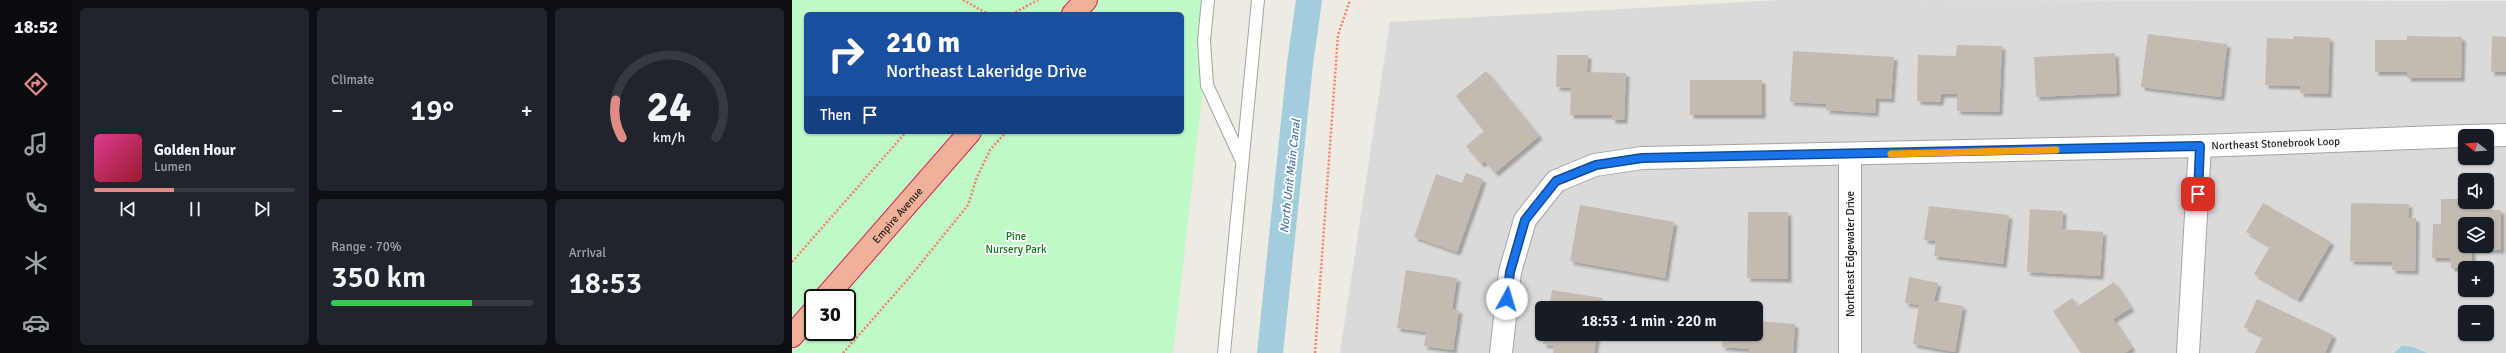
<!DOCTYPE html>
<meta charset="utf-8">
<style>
:root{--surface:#171b24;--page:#20242c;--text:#f1f3f6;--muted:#9ea1a6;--line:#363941;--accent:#df8b88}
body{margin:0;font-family:Signika,sans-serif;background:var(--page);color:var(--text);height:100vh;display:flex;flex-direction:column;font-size:15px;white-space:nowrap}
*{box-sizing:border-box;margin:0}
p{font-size:13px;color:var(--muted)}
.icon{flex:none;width:22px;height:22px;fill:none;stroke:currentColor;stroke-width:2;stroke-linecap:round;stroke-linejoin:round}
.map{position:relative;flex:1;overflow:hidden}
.panel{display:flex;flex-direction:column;gap:8px;padding:8px;background:#0d0f14;width:720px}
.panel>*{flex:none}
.hud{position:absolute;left:12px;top:12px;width:380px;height:122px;border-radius:6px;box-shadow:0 1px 3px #0004;background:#1a4fa0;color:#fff;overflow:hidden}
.needle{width:26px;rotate:287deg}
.buttons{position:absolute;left:1666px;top:129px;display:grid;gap:8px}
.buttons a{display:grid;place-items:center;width:36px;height:36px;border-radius:6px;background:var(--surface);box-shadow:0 1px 3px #0004;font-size:20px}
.speed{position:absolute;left:12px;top:289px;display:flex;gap:8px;font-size:20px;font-weight:700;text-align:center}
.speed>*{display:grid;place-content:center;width:52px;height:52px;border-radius:50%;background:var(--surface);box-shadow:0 1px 3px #0004;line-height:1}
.speed .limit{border:2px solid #111;border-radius:6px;background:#fff;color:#111}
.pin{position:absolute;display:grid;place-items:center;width:34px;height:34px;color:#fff;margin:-17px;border-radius:8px;box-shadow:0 2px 6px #0006}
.me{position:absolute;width:44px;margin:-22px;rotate:6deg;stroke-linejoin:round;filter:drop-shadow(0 0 3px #0008)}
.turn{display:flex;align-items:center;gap:14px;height:84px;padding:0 16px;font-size:18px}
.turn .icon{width:52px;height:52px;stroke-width:2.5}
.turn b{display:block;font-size:28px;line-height:34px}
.then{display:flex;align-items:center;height:38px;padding:0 16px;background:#0003;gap:8px;font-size:15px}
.big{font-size:30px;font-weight:600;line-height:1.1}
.panel .card{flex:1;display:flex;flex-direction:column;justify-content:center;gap:6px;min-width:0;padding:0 14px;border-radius:6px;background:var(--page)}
.panel .dial{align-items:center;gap:0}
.dial svg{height:104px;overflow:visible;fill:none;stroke:var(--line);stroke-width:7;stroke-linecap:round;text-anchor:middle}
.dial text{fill:var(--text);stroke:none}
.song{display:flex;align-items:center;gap:12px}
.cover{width:48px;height:48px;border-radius:6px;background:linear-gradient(135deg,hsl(330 70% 55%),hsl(350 70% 35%))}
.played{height:4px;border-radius:2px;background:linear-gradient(90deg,var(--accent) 40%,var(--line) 40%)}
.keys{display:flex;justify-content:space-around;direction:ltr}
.heat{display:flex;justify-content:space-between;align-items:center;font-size:22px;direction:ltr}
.charge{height:6px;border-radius:3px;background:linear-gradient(90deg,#34c759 70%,var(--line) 0)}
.panel .tiles{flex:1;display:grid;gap:8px;grid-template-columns:repeat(3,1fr)}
.card:first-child{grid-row:span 2}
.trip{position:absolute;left:743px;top:301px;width:228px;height:40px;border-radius:6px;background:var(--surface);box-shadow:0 1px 3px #0004;font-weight:600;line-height:40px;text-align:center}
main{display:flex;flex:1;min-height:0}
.dock{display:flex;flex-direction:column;width:72px;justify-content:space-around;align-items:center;background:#090b0e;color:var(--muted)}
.dock .icon{width:28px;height:28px}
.dock .selected{color:var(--accent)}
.dock b{font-size:18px;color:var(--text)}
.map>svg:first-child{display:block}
</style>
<main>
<nav class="dock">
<b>18:52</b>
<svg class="icon selected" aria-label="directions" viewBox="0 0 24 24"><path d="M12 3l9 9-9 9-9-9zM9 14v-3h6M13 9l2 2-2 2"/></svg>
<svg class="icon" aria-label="music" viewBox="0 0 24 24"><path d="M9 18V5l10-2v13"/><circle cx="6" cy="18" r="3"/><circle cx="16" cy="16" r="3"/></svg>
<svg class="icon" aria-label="phone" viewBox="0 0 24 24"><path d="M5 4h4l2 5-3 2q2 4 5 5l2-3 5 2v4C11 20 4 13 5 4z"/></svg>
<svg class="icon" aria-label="climate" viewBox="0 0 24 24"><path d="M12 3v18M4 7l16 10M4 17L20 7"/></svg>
<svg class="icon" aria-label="car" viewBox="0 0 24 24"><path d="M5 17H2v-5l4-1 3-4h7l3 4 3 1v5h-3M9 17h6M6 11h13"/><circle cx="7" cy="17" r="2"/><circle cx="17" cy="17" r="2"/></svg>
</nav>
<section class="panel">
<div class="tiles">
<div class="card">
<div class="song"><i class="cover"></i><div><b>Golden Hour</b><p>Lumen</p></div></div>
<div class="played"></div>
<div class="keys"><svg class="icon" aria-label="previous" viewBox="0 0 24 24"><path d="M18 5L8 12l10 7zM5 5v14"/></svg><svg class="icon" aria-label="pause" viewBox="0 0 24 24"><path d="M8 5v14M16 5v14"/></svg><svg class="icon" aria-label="next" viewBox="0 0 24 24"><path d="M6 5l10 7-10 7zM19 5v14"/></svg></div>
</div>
<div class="card"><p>Climate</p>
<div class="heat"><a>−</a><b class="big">19°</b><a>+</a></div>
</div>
<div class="card dial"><svg viewBox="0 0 100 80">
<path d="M14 69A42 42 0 1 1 86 69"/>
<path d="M14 69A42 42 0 0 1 9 40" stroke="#df8b88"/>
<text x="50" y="56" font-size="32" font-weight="700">24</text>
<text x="50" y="72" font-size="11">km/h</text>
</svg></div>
<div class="card"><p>Range · 70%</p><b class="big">350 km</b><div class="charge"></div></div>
<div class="card"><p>Arrival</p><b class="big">18:53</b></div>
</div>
</section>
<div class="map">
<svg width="1714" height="353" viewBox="0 0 1714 353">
<defs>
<filter id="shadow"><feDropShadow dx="3.5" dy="3.5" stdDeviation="1" flood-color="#0004"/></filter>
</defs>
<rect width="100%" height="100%" fill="#eeebe3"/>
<!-- residential -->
<path fill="#dbdada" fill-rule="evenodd" d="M987 0 1714 1V353H548L598 22ZM1673 136H1695V158H1673ZM1673 180H1695V202H1673ZM1673 224H1695V246H1673ZM1673 268H1695V290H1673ZM750 308H964V334H750ZM1673 312H1695V334H1673Z"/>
<!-- park -->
<path fill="#bff9c7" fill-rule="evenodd" d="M0 0H421L381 353H0ZM14 14H390V132H14ZM21 298H55V332H21Z"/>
<!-- water -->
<path fill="#a3ccdc" d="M1610 346 1621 347 1635 353H1602Z"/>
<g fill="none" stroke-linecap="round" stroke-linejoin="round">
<!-- canal -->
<path stroke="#a3ccdc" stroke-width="26" d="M478 353 508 64 517 0"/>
</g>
<!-- building -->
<path fill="#c3bab2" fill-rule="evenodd" filter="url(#shadow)" d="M1356 34 1435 44 1429 97 1349 87Z
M1502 36 1538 38 1536 94 1508 93V86L1473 85 1475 38 1501 39Z
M1615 36 1670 37 1669 78H1615V72H1583V40H1615Z
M1700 36 1714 37V72H1699Z
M1165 45 1210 46 1207 112 1165 111V94H1149L1148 102 1125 101 1126 55 1164 56Z
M1001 51 1102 57 1099 99 1084 98 1083 113 1034 110 1035 104 998 102Z
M1323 53 1325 93 1244 97 1242 57Z
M765 55H796L795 72 834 73 832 120H820V115H778L779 88 764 87Z
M694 71 747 136 703 173 693 161 689 164 674 146 692 131 664 96Z
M898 80H970V115H898Z
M674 173 691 179 665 252 622 237 644 174 670 183Z
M1649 199H1673V202H1681L1680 209 1709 210V250H1680V268H1659L1658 258H1640L1641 224H1649ZM1673 224H1695V246H1673Z
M1471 203 1539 242 1506 299 1462 274 1478 246 1454 232Z
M1559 203 1617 204 1616 218H1624L1623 271 1600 270V262L1558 261Z
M788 205 882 222 873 278 778 261Z
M1137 206 1217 215 1211 264 1142 256 1144 241 1132 240Z
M1238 209 1271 211 1270 229 1311 232 1308 276 1235 272Z
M956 212H996V279L955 278Z
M614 270 665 278 660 309 667 310 661 350 632 346 634 332 605 328Z
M1117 277 1146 283 1142 301 1171 306 1163 352 1121 344 1127 305 1113 303Z
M1322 282 1339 308 1321 319 1340 348 1332 353H1289L1261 311 1280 298 1286 306Z
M760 290 810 298 809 308H757Z
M1465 299 1541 335 1533 353H1463L1471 336 1452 327Z
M964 321 1003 324 1001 353H957L958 349 930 347 931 334H964Z
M753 334H805L802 353H761L762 346 751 344Z"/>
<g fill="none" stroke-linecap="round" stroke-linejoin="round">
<!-- service casing -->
<g stroke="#a4a4a4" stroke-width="14">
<path id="service" d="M416 0 412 41 415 85 450 161
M432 353 466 0"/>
</g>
<!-- minor casing -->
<g stroke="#a4a4a4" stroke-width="24">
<g id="minor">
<path d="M1676 136 1714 135"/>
<path d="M1058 155V353"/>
<path id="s1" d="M709 353 718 272 733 220 764 181 803 165 850 158 1408 146 1673 136"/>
<path d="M1396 353 1408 146"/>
</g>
</g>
<!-- trunk casing -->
<g stroke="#d82458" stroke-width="24">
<g id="trunk">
<path d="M281 14 294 0"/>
<path id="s2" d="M33 298 178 132"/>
<path d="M0 336 21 312"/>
</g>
</g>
<!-- path -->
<path stroke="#f98069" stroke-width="2.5" stroke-dasharray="2 2" stroke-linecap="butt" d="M171 0 196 14
M220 14 246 0
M0 262 114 132
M51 353 117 278 176 205 185 177 198 150 214 132
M523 353 546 35 558 0"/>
<!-- service -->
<use href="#service" stroke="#fff" stroke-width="12"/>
<!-- minor -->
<use href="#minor" stroke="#fff" stroke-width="22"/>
<!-- trunk -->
<use href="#trunk" stroke="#f0b198" stroke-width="22"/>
</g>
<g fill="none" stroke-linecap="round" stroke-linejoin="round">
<!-- route casing -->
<g stroke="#114b97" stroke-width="10">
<path id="route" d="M715 299 718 272 733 220 764 181 804 165 850 158 1408 146 1406 194"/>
</g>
<!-- route -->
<use href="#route" stroke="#1a73e8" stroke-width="7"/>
<!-- slow -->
<path stroke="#f59e0b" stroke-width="7" d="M1099 154 1264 150"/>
</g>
<g text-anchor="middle" stroke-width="3.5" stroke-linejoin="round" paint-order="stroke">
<!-- street labels -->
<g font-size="11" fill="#1d1d1d" stroke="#fff">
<text dy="4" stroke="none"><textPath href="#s1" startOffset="909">Northeast Stonebrook Loop</textPath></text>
<text dy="4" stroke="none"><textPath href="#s2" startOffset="110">Empire Avenue</textPath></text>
<text transform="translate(1058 254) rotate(-90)" y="4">Northeast Edgewater Drive</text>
</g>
<!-- park labels -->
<g font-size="11" fill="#0c7b1b" stroke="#fff">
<text x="224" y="240">Pine<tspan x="224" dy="13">Nursery Park</tspan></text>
</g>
<!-- water labels -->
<g font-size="12" font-style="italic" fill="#4a76ac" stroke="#fff">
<text transform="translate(498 176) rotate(-84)" y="4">North Unit Main Canal</text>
</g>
</g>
</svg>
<div class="buttons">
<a><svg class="needle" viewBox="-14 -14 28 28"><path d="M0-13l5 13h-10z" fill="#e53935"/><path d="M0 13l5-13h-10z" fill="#9ea1a6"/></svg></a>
<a><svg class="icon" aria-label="sound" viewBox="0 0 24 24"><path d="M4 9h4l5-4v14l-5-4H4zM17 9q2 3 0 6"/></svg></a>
<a><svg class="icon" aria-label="layers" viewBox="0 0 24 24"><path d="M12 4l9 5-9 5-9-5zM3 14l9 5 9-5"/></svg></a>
<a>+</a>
<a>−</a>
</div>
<div class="speed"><div class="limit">30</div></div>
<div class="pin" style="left:1406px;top:194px;background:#d93025"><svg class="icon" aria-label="arrive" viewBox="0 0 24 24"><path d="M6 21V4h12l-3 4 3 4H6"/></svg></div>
<svg class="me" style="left:715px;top:299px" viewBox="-20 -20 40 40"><circle r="19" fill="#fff"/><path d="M0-13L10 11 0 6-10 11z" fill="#1a73e8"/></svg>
<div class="trip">18:53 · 1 min · 220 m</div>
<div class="hud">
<div class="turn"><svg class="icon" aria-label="right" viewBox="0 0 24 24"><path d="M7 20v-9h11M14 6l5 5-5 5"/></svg><div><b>210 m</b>Northeast Lakeridge Drive</div></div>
<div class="then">Then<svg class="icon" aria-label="arrive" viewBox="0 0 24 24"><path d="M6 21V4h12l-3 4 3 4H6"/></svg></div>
</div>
</div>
</main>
